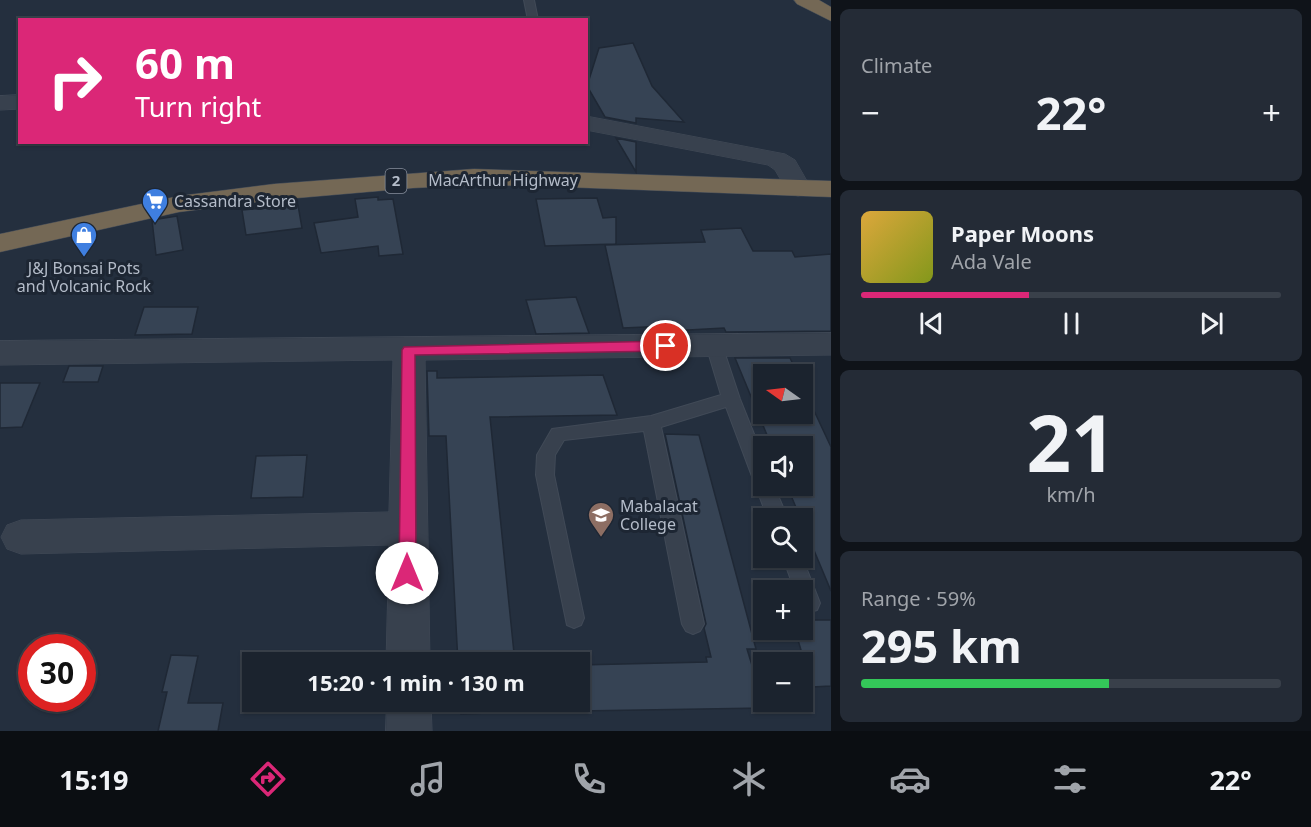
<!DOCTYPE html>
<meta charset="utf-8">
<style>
:root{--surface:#1b232e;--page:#242b36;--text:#f1f3f6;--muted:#a0a4aa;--line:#39404a;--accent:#db2777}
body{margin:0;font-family:"Noto Sans",sans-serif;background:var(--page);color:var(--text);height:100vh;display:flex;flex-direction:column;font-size:22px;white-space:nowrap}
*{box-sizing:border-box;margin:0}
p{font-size:20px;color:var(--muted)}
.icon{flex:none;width:33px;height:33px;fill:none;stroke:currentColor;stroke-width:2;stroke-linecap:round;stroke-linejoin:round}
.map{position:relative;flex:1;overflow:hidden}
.drawer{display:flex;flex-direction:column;gap:9px;padding:9px;background:#0f1319;width:480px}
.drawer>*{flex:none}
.guide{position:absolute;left:18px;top:18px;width:570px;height:126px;border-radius:0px;box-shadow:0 2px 4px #0004,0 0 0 2px var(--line);background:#db2777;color:#fff;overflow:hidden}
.needle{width:39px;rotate:284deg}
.fabs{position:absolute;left:753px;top:364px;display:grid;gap:12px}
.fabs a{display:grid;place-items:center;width:60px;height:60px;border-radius:0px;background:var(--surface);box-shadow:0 2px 4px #0004,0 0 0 2px var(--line);font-size:30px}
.speed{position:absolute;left:18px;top:634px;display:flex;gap:12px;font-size:30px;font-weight:700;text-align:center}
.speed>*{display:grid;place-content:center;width:78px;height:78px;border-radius:50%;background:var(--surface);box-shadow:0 2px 4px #0004,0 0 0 2px var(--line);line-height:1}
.speed .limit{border:9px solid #d22;background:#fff;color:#111}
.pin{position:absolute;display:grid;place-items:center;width:51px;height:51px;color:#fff;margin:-26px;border:3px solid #fff;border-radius:50%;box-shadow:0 2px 6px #0007}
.me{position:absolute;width:66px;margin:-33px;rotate:0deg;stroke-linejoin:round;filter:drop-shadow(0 0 4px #0008)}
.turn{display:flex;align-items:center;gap:21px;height:126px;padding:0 18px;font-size:27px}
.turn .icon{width:78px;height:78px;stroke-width:2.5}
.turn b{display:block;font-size:42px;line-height:51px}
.big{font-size:45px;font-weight:700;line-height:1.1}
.drawer .card{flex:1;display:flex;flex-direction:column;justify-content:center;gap:9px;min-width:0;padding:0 21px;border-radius:9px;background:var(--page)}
.drawer .dial{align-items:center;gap:0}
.dial b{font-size:78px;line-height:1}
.song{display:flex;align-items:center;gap:18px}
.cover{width:72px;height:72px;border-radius:9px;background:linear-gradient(135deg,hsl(40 70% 55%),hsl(70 70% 35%))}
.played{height:6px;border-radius:3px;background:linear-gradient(90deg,var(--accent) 40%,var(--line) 40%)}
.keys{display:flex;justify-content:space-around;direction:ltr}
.heat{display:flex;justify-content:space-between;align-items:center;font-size:33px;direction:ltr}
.charge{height:9px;border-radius:4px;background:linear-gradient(90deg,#34c759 59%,var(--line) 0)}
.trip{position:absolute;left:242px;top:652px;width:348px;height:60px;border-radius:0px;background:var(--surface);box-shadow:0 2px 4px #0004,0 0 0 2px var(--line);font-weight:700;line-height:60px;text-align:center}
.dock{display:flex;height:96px;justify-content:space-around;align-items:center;background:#0b0e12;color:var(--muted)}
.dock .icon{width:42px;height:42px}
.dock .current{color:var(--accent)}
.dock b{font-size:27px;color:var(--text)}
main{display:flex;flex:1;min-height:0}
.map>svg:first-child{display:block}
</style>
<main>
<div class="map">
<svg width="831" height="731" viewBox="0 0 831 731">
<rect width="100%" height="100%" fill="#242f3e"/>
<!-- building -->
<path fill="#364354" stroke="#1f2835" stroke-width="1.5" d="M633 43 652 86 684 122 636 118V123L605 117 587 86 599 48Z
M616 138 636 142V172Z
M378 197V200L393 199 403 254 379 256 378 246 321 253 314 223 358 217 355 199Z
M597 198 603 218 616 217V244L545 246 536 199Z
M298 205 302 228 246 235 242 210Z
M177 216 183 250 156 255 152 220Z
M741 228 753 251H792L795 257 831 254V331L726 332 724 328 670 331 668 326 623 328 605 245 705 242 701 230Z
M576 297 589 333 536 334 526 300Z
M144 307H198L192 334 135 335Z
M735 358H790L798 375H764V414H802V385L831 447V591L787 486H802V447H772Z
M69 366H103L98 382H63Z
M427 371H437V378L603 375 617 415 490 417 515 663H458L446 436H429Z
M0 383H40L22 427 0 428Z
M665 434 699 435 756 649H747L765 708 579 711V665L707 662 706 657H711L704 628 706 624Z
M307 455 303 497 251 498 256 456Z
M802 620H831V686L812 687 795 630H802Z
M171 655 198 656 188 703H223L218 731H158L167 692H162Z
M460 702H519L520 712 461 714Z"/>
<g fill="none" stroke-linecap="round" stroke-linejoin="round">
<!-- lane casing -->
<g stroke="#414a57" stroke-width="2">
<path id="lane" d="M524 0H534L538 20H528Z
M714 339 720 341 722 345 740 399 764 459V486H774L788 519H768L726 407 661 427 704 624 700 631 693 634 686 631 682 624 644 431 564 440 555 455 554 475 584 618 581 625 574 628 567 625 536 475 537 455 552 429 651 416 721 395 706 345 708 341Z
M802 557 820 603 817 610 810 612 803 610 802 591H795L783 558Z"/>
</g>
<!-- street casing -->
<g stroke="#414a57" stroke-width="1">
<path id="street" d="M20 95V109L0 110V96Z
M586 116 785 154 795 160 811 188 807 194 798 196 789 194 775 170 768 165 586 130Z
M831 333V355L425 360 430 663H386L389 545 21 554 7 549 1 537 7 525 21 520 389 512 393 360 0 365V341Z
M387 702H431L432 731H386Z"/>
</g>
<!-- highway casing -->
<g stroke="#434c59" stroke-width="1">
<path id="highway" d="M794 0H819L831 7V21L797 4Z
M474 169 831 181V197L536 186 474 185 413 188 274 200 179 212 0 252V234L179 196 274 184Z"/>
</g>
<!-- lane -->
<use href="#lane" fill="#38414e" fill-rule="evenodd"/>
<!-- street -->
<use href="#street" fill="#38414e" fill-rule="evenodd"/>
<!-- highway -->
<use href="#highway" fill="#746855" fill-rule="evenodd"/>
</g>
<!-- route -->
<path fill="#db2777" stroke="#8e194d" stroke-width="1.5" d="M666 341 673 346 666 351 415 355 416 573 413 578 407 581 401 578 399 573 402 350 404 347Z"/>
<!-- icons -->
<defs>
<g id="supermarket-pin" transform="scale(1.35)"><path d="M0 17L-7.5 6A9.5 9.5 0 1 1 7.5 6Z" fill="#3f7fe0" stroke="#1d2633"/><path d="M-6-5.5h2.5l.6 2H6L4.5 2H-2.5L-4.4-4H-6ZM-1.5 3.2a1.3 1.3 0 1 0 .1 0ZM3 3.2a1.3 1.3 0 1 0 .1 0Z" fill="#fff"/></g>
<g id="shop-pin" transform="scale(1.35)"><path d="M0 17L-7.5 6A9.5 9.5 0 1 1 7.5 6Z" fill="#3f7fe0" stroke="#1d2633"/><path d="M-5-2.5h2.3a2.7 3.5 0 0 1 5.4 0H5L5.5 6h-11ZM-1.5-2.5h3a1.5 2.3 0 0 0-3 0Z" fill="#fff"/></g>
<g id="university-pin" transform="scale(1.35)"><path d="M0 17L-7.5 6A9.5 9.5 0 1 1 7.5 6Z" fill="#8d6e63" stroke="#1d2633"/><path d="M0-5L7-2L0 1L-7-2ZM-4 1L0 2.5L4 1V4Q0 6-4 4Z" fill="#fff"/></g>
</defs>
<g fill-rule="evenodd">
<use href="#supermarket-pin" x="155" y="201"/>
<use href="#shop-pin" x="84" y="235"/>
<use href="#university-pin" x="601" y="515"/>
</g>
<g text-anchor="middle" stroke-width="6" stroke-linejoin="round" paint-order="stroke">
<!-- shield labels -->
<rect fill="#1d2633" stroke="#878f9c" stroke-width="1.5" x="385.5" y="169" width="21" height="24" rx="4.5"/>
<g font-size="15" font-weight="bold" fill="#b4bcc9">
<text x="396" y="186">2</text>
</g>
<!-- street labels -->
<g font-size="16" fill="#b4bcc9" stroke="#1d2633">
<text x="503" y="186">MacArthur Highway</text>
</g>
<!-- poi labels -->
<g font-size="16" fill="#b4bcc9" stroke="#1d2633" text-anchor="start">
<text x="174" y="207">Cassandra Store</text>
<text x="84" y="274" text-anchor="middle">J&amp;J Bonsai Pots<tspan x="84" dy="18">and Volcanic Rock</tspan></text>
<text x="620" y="512">Mabalacat<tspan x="620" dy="18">College</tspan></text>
</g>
</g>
</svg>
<div class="fabs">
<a><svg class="needle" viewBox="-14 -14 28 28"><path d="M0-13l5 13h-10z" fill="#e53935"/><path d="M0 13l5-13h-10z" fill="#a0a4aa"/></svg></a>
<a><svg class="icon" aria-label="sound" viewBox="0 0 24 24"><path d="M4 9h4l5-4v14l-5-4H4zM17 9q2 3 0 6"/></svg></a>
<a><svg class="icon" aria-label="search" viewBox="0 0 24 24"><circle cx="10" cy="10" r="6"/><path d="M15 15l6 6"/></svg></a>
<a>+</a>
<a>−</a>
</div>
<div class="speed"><div class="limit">30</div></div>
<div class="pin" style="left:666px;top:346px;background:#d93025"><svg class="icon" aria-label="arrive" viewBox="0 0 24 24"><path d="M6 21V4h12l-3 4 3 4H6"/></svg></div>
<svg class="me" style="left:407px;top:573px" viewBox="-20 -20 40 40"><circle r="19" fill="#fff"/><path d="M0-13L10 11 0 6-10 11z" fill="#db2777"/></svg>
<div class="trip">15:20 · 1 min · 130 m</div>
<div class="guide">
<div class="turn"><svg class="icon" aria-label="right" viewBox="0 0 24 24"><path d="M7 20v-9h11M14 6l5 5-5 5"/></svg><div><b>60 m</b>Turn right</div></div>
</div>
</div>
<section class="drawer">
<div class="card"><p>Climate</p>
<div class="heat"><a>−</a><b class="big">22°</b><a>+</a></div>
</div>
<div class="card">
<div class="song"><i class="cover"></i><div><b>Paper Moons</b><p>Ada Vale</p></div></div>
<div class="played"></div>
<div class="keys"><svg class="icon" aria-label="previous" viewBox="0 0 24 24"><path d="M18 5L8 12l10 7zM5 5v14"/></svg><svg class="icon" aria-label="pause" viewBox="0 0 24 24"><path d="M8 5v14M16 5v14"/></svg><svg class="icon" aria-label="next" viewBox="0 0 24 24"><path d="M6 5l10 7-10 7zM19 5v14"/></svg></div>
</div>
<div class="card dial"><b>21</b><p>km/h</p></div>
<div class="card"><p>Range · 59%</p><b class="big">295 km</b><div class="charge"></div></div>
</section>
</main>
<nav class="dock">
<b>15:19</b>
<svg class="icon current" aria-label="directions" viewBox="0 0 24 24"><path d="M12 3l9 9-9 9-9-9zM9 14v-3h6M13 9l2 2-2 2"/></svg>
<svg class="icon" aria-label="music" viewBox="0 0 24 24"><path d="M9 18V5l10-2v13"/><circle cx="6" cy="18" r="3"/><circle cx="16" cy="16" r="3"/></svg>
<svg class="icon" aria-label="phone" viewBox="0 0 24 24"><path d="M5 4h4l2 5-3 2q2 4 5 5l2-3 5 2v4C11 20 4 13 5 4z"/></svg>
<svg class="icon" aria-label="climate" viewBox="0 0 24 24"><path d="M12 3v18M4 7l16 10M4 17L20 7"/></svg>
<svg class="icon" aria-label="car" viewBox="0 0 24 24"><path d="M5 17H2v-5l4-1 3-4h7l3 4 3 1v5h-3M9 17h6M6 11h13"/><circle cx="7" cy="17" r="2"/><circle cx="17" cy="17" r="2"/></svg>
<svg class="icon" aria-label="filters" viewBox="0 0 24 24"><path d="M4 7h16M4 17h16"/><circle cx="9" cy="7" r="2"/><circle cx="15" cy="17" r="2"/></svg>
<b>22°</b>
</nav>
